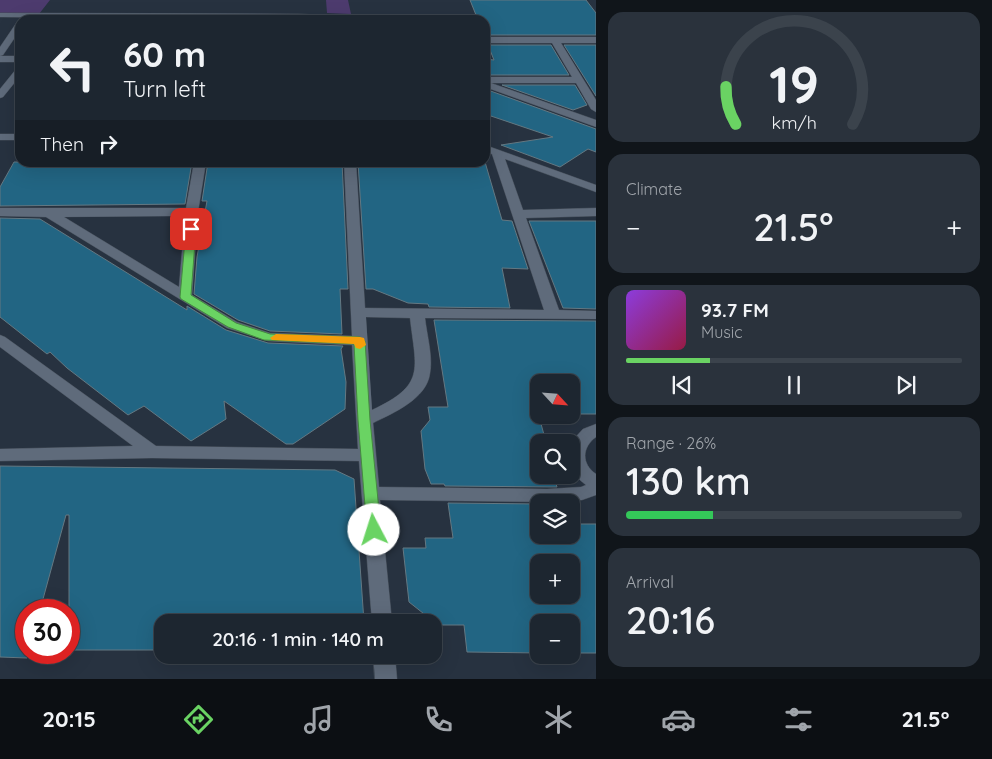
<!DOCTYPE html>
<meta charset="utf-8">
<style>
:root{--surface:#1d2630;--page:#2a323c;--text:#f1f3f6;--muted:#a0a5ab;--line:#3b434c;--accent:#6ad363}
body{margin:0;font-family:Quicksand,sans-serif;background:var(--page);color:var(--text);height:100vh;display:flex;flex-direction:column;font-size:19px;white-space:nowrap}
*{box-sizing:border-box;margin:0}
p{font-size:16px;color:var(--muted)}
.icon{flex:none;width:28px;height:28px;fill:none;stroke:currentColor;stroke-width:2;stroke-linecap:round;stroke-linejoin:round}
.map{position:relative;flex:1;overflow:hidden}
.drawer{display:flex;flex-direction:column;gap:12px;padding:12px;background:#10151a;width:396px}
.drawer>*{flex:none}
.hud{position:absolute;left:15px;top:15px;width:475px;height:152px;border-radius:15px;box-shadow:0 5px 20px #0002,0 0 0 1px var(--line);background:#1d2630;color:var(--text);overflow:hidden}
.needle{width:32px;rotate:116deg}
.buttons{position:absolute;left:530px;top:374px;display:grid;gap:10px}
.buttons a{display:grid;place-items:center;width:50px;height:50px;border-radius:10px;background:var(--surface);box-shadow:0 5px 20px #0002,0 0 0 1px var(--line);font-size:25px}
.speed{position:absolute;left:15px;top:599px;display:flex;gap:10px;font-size:25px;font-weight:700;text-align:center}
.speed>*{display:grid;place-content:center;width:65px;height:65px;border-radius:50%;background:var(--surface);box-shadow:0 5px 20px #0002,0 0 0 1px var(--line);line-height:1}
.speed .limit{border:8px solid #d22;background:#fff;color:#111}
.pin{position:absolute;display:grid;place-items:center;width:42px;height:42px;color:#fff;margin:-21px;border-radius:10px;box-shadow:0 2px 8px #0006}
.me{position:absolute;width:55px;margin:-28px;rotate:355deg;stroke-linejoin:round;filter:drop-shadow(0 0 4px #0008)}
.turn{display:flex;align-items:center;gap:18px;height:105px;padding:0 25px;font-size:22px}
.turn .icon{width:65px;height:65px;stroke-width:2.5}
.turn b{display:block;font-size:35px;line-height:42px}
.then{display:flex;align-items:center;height:48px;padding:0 25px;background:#0003;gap:10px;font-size:19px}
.big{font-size:38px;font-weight:600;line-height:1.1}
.drawer .widget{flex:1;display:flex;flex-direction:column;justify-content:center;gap:8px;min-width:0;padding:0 18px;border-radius:15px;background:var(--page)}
.drawer .dial{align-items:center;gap:0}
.dial svg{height:130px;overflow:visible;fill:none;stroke:var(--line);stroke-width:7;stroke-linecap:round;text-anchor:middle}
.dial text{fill:var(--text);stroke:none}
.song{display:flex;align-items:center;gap:15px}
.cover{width:60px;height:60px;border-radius:8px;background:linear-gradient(135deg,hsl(270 70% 55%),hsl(340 70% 35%))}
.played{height:5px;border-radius:2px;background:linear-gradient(90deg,var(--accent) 25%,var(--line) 25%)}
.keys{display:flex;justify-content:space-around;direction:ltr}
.heat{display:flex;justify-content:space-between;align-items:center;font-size:28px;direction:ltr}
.charge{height:8px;border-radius:4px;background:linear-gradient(90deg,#34c759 26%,var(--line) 0)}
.trip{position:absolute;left:154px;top:614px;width:288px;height:50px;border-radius:15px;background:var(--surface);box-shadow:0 5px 20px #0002,0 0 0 1px var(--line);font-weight:600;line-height:50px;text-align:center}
.dock{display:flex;height:80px;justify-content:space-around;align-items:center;background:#0c0f13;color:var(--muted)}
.dock .icon{width:35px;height:35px}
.dock .on{color:var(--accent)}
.dock b{font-size:22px;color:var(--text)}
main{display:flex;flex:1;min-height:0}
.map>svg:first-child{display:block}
</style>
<main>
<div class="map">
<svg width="596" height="679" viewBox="0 0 596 679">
<rect width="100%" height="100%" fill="#273240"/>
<!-- green -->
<path fill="#4d3b6e" d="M0 0H50L39 14H0Z
M326 0H348L351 14 327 13Z"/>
<!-- building -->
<path fill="#226583" stroke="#647882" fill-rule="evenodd" d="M470 0H586L596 13V35H485V20H478Z
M488 45H551L569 75H485V59L494 60Z
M564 45H596V96Z
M502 85H575L587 105 573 110Z
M485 89 596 129V152L588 149 560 167 501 145 553 137 485 114Z
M14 162H192L185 204 0 206V187Z
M208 162H342L348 289H340L342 334 270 331 238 320 194 294 197 257 207 201H202Z
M358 162H485L502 220 512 221 528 269 502 268 510 308 429 307 428 304 408 303 373 289H366Z
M0 218 40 219 187 310V306L226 330 268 343 343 346 341 349 346 382 345 409 293 444H286L224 401 226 419 191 441 144 406 128 415 67 368 50 352 47 354 0 317Z
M529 221H596V309L563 308Z
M434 320 596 321V414H571V382H539L538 413 546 442H539V475H553L557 487 445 486 444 484H431L425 469 421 431 430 420 428 407H448Z
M0 466 335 470 354 479 364 622H162V650H69V515H66L40 610H26L27 658 0 657Z
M448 503 539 504V535H571V524H596V653H571V622H539V653L467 652 464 625H438L409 602 403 548H426L425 538H453ZM539 562H571V595H539Z"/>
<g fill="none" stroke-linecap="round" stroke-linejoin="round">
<!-- minor casing -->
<g stroke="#444d58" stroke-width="1">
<path id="minor" d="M0 13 298 14 322 15 336 20 0 17Z
M20 21V30L3 55 0 56V47L17 22Z
M485 37H596V43H561L596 100V112L591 109 576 83H491L596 120V127L485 87V77H572L552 43H485Z
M0 56H20V62H0Z
M20 67V76L3 97 0 98V89L17 68Z
M0 134H20V140H0Z
M485 145 596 185V192L505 159 523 210 596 208V216L526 218 559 310 596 311V319L425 318C427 336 433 356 430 373 427 399 393 413 373 423L379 487 547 489 581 487 586 485C567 471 572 463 571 442L583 429 596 424V437C582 447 581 464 596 474V495L582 500 548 502 380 500 392 622H372L359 461 152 458 0 461V449L133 446 0 347V335L5 337 156 446 358 449 352 345 268 341 227 328 46 217 0 216V208H186L194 162H206L198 212 192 295 237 322 270 333 352 336 344 162H356L365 308 544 310 492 154 485 152ZM185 216 179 287 64 217ZM366 317 410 318C416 370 426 385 372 410Z
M373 655H395L397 679H375Z"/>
</g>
<!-- minor -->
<use href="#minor" fill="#5f6b7b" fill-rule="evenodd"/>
</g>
<!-- route -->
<path fill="#6ad363" stroke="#458940" d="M191 226 196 229 191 295 236 323 270 334 360 337 365 341 370 420 381 530 379 534 374 535 369 534 367 530 358 420 354 344 264 340 228 327 181 299 180 297 186 229Z"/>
<!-- slow -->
<path fill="#f59e0b" d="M276 334 360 337 364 338 366 345 360 349 356 348 354 344 272 340 270 338Z"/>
</svg>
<div class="buttons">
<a><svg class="needle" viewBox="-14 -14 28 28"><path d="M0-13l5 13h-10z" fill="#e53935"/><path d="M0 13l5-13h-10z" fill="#a0a5ab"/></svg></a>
<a><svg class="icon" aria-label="search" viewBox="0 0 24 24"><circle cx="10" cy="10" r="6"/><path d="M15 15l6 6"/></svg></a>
<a><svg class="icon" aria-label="layers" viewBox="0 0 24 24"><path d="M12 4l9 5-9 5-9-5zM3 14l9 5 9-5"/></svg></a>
<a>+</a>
<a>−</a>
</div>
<div class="speed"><div class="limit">30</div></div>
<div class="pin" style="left:191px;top:229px;background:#d93025"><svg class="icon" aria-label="arrive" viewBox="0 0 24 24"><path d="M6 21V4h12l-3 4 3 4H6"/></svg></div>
<svg class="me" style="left:374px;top:530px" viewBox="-20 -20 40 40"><circle r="19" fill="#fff"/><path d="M0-13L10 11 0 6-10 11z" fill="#6ad363"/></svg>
<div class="trip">20:16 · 1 min · 140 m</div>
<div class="hud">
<div class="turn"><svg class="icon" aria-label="left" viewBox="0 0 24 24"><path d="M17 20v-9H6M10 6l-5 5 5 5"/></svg><div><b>60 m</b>Turn left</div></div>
<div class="then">Then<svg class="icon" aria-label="right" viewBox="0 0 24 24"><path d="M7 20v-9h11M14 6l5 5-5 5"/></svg></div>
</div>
</div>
<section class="drawer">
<div class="widget dial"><svg viewBox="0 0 100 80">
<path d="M14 69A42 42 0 1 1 86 69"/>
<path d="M14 69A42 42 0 0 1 8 46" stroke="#6ad363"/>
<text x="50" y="56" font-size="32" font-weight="700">19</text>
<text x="50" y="72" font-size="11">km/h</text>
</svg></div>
<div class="widget"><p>Climate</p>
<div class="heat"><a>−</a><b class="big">21.5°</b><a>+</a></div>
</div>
<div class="widget">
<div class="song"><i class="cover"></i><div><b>93.7 FM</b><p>Music</p></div></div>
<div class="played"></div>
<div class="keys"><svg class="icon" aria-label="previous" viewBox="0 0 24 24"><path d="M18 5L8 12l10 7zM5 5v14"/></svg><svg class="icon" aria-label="pause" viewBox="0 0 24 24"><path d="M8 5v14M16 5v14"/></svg><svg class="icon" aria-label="next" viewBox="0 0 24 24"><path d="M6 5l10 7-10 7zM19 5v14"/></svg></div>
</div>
<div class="widget"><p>Range · 26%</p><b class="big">130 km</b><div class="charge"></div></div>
<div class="widget"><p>Arrival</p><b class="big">20:16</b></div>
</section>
</main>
<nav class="dock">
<b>20:15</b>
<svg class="icon on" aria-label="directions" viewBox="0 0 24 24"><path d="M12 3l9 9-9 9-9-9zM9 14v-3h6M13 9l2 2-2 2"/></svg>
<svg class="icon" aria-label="music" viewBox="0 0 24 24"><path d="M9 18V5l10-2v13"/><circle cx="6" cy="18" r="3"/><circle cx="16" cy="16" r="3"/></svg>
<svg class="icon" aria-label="phone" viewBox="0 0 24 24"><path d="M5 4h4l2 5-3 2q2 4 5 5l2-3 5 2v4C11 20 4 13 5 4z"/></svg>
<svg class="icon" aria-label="climate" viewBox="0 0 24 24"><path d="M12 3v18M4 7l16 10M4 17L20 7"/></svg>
<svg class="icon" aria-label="car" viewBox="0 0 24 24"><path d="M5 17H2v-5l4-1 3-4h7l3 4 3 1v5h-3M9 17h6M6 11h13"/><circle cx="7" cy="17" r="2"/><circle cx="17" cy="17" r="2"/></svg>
<svg class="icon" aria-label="filters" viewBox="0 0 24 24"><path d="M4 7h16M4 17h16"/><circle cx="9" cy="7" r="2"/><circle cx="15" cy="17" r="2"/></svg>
<b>21.5°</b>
</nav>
